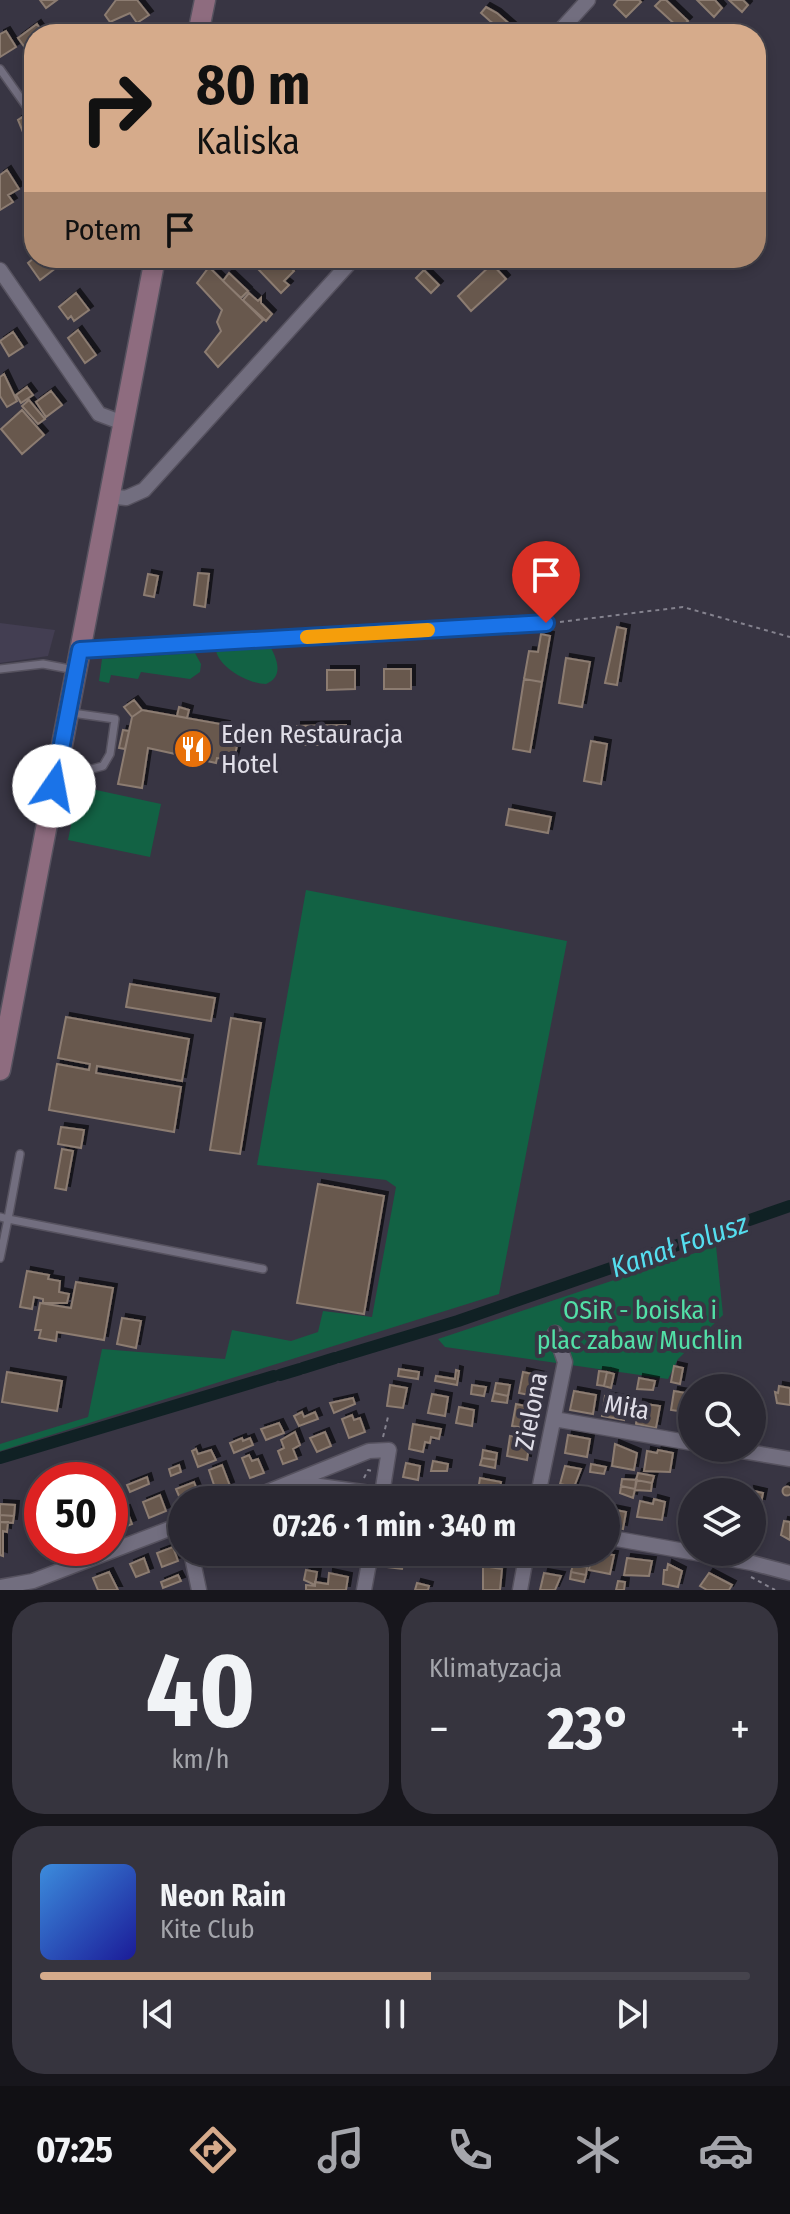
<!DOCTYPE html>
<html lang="pl">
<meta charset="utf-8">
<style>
:root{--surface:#2a2832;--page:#36343e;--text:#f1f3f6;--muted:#a5a6ac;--line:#46444d;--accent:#d6ab8b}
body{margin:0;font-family:"Fira Sans Condensed",sans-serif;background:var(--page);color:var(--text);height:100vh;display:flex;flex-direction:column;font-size:30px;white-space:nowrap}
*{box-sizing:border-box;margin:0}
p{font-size:26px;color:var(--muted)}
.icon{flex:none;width:44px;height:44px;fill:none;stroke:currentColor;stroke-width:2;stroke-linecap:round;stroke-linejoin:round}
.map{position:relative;height:1590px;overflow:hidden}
.sheet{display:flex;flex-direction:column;gap:12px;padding:12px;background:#17161c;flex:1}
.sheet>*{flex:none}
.hud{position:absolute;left:24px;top:24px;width:742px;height:244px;border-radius:32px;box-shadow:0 4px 12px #0003,0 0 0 2px var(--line);background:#d6ab8b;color:#111;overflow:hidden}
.tools{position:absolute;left:678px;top:1374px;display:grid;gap:16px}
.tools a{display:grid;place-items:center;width:88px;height:88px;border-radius:50%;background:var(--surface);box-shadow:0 4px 12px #0003,0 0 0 2px var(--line);font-size:40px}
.speed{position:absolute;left:24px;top:1462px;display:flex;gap:16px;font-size:40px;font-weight:700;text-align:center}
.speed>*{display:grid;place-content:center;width:104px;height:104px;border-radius:50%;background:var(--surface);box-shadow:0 4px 12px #0003,0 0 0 2px var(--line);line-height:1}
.speed .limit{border:12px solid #d22;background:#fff;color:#111}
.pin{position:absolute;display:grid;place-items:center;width:68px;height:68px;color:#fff;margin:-82px -34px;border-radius:50% 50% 50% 0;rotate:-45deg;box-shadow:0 0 8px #0007}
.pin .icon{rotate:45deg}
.me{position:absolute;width:88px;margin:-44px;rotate:12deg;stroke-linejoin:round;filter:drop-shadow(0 0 6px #0008)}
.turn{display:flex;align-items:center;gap:28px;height:168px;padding:0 40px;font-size:36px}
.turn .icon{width:104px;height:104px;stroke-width:2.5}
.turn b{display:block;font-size:56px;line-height:68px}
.then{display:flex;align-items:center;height:76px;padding:0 40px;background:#0003;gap:16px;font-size:30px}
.big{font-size:60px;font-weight:700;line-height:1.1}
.sheet .widget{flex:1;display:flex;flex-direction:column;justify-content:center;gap:12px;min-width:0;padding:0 28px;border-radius:32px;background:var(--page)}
.sheet .dial{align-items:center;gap:0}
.dial b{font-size:104px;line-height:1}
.song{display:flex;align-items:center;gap:24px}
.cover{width:96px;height:96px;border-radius:12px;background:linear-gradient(135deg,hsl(210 70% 55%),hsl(240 70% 35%))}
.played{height:8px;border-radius:4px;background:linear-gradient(90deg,var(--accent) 55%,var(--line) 55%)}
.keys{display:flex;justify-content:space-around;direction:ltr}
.heat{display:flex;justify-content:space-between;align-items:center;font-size:44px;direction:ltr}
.sheet .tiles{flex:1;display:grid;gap:12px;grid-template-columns:1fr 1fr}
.widget:last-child{grid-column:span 2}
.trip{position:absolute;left:168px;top:1486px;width:452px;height:80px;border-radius:40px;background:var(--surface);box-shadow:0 4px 12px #0003,0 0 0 2px var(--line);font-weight:700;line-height:80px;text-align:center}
.tab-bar{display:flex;height:128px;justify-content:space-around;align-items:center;background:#111014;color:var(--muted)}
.tab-bar .icon{width:56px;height:56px}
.tab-bar .on{color:var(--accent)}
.tab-bar b{font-size:36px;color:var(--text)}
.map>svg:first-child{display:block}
</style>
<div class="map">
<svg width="790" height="1590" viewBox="0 0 790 1590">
<defs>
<filter id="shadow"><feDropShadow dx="4" dy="-4" stdDeviation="0" flood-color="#0009"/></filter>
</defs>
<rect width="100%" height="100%" fill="#383543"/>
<!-- built -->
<path fill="#433e52" d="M0 623 55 630 48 656 0 663Z"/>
<!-- green -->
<path fill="#126244" d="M271 648C278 661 283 677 266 684 249 684 220 668 216 651Z
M195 653 201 664 200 672 190 679 141 672 138 679 111 675 109 683 99 681 102 659Z
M81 775 89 777 87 788 161 804 150 857 68 840Z
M306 890 567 941 499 1294 0 1451V1444L88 1417 102 1349 225 1359 232 1330 291 1341 318 1332 323 1311 372 1317 396 1187 386 1180 257 1165Z
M716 1246 723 1315 678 1359 668 1379 445 1347 438 1339Z"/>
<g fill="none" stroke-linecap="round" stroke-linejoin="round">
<!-- canal -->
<path stroke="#102124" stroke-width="12" d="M339 1357 458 1321 790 1206
M303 1368 335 1358
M280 1375 300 1369
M0 1458 274 1376"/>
</g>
<!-- building -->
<path fill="#67584e" stroke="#8c7c71" stroke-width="2" filter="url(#shadow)" d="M40 0H57L46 8Z
M116 0H137L149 15 137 23 130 13 110 22 105 15Z
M618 0H639L641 2 626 17 614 5Z
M661 0H666L688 21 680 29 655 6Z
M697 0H715L722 8 714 17Z
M729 0H743L748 5 742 12Z
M486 7 497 13 521 34H508L490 21 481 13Z
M37 24 44 34H34V47L28 52 18 38Z
M6 31 16 47 0 57V34Z
M27 114 34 125V138L27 142 18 120Z
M7 170 19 189 8 195 13 202 0 210V175Z
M34 258H57L61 264 40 280 28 263Z
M281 258 294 271 284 281 289 285 281 293 259 270 268 261 274 267 279 262 276 259Z
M492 264 506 279 471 311 458 296Z
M209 267 263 320 218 367 205 352 221 331 217 322 222 310 197 283Z
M424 270 439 285 431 293 416 278Z
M229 273 248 291 241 298 223 281Z
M76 293 89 310 74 321 71 316 68 319 59 307Z
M249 293 258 301 261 298V303L272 314 266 321 243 300Z
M78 330 96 355 85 363 68 338Z
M13 332 23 347 9 356 0 341Z
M4 374 17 401 7 407 0 396V377Z
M27 387 33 395 21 403 16 395Z
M51 391 62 405 46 417 36 402Z
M29 400 45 419 38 424 22 406Z
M22 410 44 435 22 454 1 429Z
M198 573 209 574 205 607 194 605Z
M148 574 158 576 154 597 144 595Z
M617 627 626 629 617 685 605 683Z
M541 634 550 636 542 682 524 679 529 651 538 652Z
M566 658 590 662 582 707 559 703Z
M384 669H411V689H384Z
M327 670H355V689L327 690Z
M524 679 542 682 530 752 513 749Z
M134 700 142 710 132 717 124 707Z
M179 707 189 710 187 718 177 716Z
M142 710 226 725 225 733 239 736 234 760 217 758 216 763 148 748 142 788 118 784 132 717Z
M346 725V745H297V726Z
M123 730 129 731 125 749 119 748Z
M591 741 607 744 601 784 584 781Z
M509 809 551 817 548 833 506 825Z
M130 984 215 998 211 1021 126 1007Z
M66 1017 189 1039 182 1081 97 1066 96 1073 181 1087 174 1132 49 1110 57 1064 89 1070 90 1064 58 1058Z
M231 1018 261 1023 240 1154 210 1150Z
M61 1127 84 1130 81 1148 58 1144Z
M62 1149 73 1151 66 1190 55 1188Z
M318 1184 384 1196 364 1314 297 1303Z
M27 1271 49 1275 48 1279 60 1281 59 1292 69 1294 67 1303H43V1299L34 1297 32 1309 20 1307Z
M76 1282 113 1288 104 1340 57 1332 56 1341 39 1338 41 1330H35L40 1303 71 1308Z
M122 1318 141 1321 136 1348 117 1344Z
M674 1366 683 1368 680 1384 671 1382Z
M399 1369 419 1372 418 1379 398 1376Z
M456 1370 459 1371 457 1385 435 1381 436 1376 455 1379Z
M599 1371 607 1372 604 1386 597 1385Z
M7 1372 62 1381 57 1411 2 1402Z
M523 1372 542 1376 539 1397 519 1393Z
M607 1372 614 1374 611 1388 604 1386Z
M639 1378 655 1381 653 1390 637 1389Z
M496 1383 510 1385 508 1396 494 1393Z
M390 1385 407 1388 403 1408 387 1406Z
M472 1385 486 1387 484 1396 471 1394Z
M779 1386 790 1388V1405L777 1403 775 1392 778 1393Z
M574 1391 596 1395 593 1414 570 1410Z
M674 1391 692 1394V1413L671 1410Z
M494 1393 508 1396 507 1403 492 1401Z
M432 1394 448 1397 445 1416 428 1413Z
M605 1396 627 1400 624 1420 602 1416Z
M353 1398 355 1404 334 1413 330 1403Z
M639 1403 660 1406 656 1428 636 1424Z
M516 1404 535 1408 532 1429 512 1426Z
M459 1407 474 1410 472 1426 456 1423Z
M302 1412 304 1417 315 1412 318 1419 299 1426 294 1416Z
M352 1415 354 1420 360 1418 365 1432 349 1438 342 1419Z
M279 1423 284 1433 266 1440 261 1429Z
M413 1424 441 1429 439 1439 431 1437 430 1443 425 1442 423 1452 409 1449Z
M295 1432 300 1445 293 1449 297 1459 283 1464 278 1451 284 1448 281 1440Z
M325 1432 331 1446 317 1452 310 1438Z
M568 1435 590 1439 587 1457 565 1453Z
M510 1436 530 1439 527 1460 507 1456Z
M242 1438 243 1441 250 1438 253 1445 234 1453 230 1443Z
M615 1444 637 1453 634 1470 612 1466Z
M196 1449 198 1454 211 1450 216 1460 198 1467 192 1451Z
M483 1450 497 1453 496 1460 482 1458Z
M658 1450 673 1453 670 1472 644 1471 647 1451 657 1453Z
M249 1455 252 1461 258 1459 264 1473 250 1478 242 1458Z
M482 1458 496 1460 495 1468 480 1465Z
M433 1461 448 1464 447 1471H431Z
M406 1463 420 1466 418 1480 403 1477Z
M591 1464 606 1467 604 1474 590 1472Z
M179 1465 181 1472 171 1476 169 1469Z
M222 1465 230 1486 216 1491 209 1470Z
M565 1466 581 1469 574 1487 560 1484Z
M638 1473 654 1476 652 1483 636 1480Z
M147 1477 149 1484 130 1492 127 1485Z
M480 1478 501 1482 498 1500 477 1497Z
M622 1479 637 1480 635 1489 621 1486Z
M636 1480 652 1483 651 1491 635 1490Z
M194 1482 200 1497 182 1500V1503L176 1489Z
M621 1486 635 1489 633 1498 620 1493Z
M782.5 1491a4.5 4.5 0 1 1 9 0a4.5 4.5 0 1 1-9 0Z
M750 1490 763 1493 761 1503 752 1501Z
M160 1495 166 1511 149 1518 143 1502Z
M654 1499 665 1502 662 1520 637 1517 640 1501 653 1504Z
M692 1502V1522L681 1519 683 1503Z
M0 1504 15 1505 14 1516 0 1515Z
M606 1508 626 1512 623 1529 606 1526Z
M126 1509 132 1524 115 1531 110 1515Z
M0 1515 14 1516 13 1523 0 1522Z
M33 1519 34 1522 42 1519V1527L29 1531 25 1522Z
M784 1521 790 1522V1540L781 1535Z
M0 1522H8L7 1532 3 1531V1556L0 1555Z
M173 1547 178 1561 162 1567 157 1553Z
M44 1548H63L64 1551 47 1558Z
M389 1552H406L402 1569 386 1567Z
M565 1552 560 1564 545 1561 547 1552Z
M592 1552 614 1555 610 1574 589 1570Z
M232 1555 235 1562 223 1566 220 1559Z
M464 1555 476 1558 474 1565 462 1563Z
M144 1558 149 1572 136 1577 130 1564Z
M627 1558 652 1561 649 1576 624 1575Z
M668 1564 682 1571 678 1587 663 1584 664 1570H667Z
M573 1565 587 1567 586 1575 571 1572Z
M483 1566 502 1569 500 1590H483Z
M306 1570 317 1572 315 1585 304 1580Z
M109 1572 118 1590H98L93 1578Z
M571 1572 586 1575 584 1582 570 1579Z
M329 1573 348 1577 346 1590H306V1585L315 1586V1582L328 1584Z
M544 1573 561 1576 555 1590H540Z
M709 1573 732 1585 729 1590H707L700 1586Z
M178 1575 181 1581 163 1588 161 1582Z
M618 1581 625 1582 624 1590H616Z
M417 1583 429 1586 428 1590H415Z"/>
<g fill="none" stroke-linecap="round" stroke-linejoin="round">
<!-- lane casing -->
<g stroke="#56525f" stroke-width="10">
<path id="lane" d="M0 69 34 117
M0 669 43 664 75 670
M61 766 92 769 103 766 110 754 115 719 72 713
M20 1154 8 1219 263 1269
M0 1217 8 1219 0 1258"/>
</g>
<!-- street casing -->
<g stroke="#56525f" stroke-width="17">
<path id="street" d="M557 34 588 0
M0 270 99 414 123 423
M108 496 126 498 144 490 354 258
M80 650 546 623
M554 1419 692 1443
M724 1448 790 1459
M298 1483 420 1500
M247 1500 369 1451 389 1450 381 1500
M537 1500 565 1362 555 1333
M606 1537 752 1563 790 1573
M191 1552 199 1590
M0 1587 33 1581 182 1524
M364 1590 371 1552
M520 1590 527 1552"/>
</g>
<!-- secondary casing -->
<g stroke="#56525f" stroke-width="23">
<path id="secondary" d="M198 34 205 0
M0 1070 155 258"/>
</g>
<!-- path -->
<path stroke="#84828e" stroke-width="2" stroke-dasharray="4 4" stroke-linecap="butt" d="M560 622 683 607 790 637
M383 1437 388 1417
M364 1478 368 1470 372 1471
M224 1500 233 1496
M751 1577 775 1590"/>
<!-- lane -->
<use href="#lane" stroke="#726e7f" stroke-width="7"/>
<!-- street -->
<use href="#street" stroke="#726e7f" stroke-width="14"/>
<!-- secondary -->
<use href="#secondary" stroke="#8e6c7f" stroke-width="20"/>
</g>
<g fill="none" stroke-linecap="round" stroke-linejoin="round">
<!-- route casing -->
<g stroke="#114b97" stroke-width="20">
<path id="route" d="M54 786 80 650 546 623"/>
</g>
<!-- route -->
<use href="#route" stroke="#1a73e8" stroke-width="14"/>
<!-- slow -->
<path stroke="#f59e0b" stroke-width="14" d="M307 637 428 630"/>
</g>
<!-- icons -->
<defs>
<g id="restaurant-disc" transform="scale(2)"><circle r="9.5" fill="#e8710a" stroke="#383543"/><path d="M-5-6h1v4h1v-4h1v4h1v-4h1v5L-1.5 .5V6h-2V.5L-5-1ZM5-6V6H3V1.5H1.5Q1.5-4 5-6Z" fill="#fff"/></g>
</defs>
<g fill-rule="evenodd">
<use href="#restaurant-disc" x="193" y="749"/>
</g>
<g text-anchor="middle" stroke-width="8" stroke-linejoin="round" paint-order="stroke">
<!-- poi labels -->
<g font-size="26" fill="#e0dee8" stroke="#383543" text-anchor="start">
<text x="221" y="743">Eden Restauracja<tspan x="221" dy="30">Hotel</tspan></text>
</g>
<!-- park labels -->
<g font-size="26" fill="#52e0a7" stroke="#383543">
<text x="640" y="1319">OSiR - boiska i<tspan x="640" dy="30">plac zabaw Muchlin</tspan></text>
</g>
<!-- street labels -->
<g font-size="26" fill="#e0dee8" stroke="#383543">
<text transform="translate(627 1407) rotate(10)" y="9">Miła</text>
<text transform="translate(531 1411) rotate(-79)" y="9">Zielona</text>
</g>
<!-- water labels -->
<g font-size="28" font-style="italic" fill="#55deef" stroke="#383543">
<text transform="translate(679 1245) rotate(-19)" y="10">Kanał Folusz</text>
</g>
</g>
</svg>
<div class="tools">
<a><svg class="icon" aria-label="search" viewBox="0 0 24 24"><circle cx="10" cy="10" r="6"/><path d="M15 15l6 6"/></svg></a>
<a><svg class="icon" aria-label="layers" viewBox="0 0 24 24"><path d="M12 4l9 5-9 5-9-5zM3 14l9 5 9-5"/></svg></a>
</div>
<div class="speed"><div class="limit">50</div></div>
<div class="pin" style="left:546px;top:623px;background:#d93025"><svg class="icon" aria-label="arrive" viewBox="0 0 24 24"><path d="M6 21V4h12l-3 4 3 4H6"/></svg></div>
<svg class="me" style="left:54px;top:786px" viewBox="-20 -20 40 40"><circle r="19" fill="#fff"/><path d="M0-13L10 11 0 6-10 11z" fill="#1a73e8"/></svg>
<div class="trip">07:26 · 1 min · 340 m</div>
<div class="hud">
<div class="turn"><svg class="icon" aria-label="right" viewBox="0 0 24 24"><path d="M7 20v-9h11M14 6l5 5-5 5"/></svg><div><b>80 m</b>Kaliska</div></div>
<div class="then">Potem<svg class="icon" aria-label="arrive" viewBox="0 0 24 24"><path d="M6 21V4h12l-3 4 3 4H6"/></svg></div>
</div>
</div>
<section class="sheet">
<div class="tiles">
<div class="widget dial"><b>40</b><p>km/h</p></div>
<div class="widget"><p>Klimatyzacja</p>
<div class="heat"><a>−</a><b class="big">23°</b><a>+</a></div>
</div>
<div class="widget">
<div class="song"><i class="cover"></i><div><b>Neon Rain</b><p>Kite Club</p></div></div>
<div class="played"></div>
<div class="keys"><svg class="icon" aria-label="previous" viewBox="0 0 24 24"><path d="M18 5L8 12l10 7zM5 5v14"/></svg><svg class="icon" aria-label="pause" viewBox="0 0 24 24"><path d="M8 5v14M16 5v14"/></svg><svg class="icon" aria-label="next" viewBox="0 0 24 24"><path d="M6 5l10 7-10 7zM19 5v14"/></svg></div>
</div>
</div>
</section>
<nav class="tab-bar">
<b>07:25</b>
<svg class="icon on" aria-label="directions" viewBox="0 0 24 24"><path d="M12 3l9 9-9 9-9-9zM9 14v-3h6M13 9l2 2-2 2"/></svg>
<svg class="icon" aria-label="music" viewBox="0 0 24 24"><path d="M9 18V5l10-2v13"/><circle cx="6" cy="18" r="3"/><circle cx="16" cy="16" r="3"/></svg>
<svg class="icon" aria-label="phone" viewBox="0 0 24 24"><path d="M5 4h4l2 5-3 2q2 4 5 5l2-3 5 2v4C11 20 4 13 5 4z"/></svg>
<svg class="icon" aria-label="climate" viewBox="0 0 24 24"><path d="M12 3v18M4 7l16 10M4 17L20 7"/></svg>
<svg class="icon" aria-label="car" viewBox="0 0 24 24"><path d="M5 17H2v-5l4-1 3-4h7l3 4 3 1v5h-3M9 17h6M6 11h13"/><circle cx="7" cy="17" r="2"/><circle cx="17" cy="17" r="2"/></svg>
</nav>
